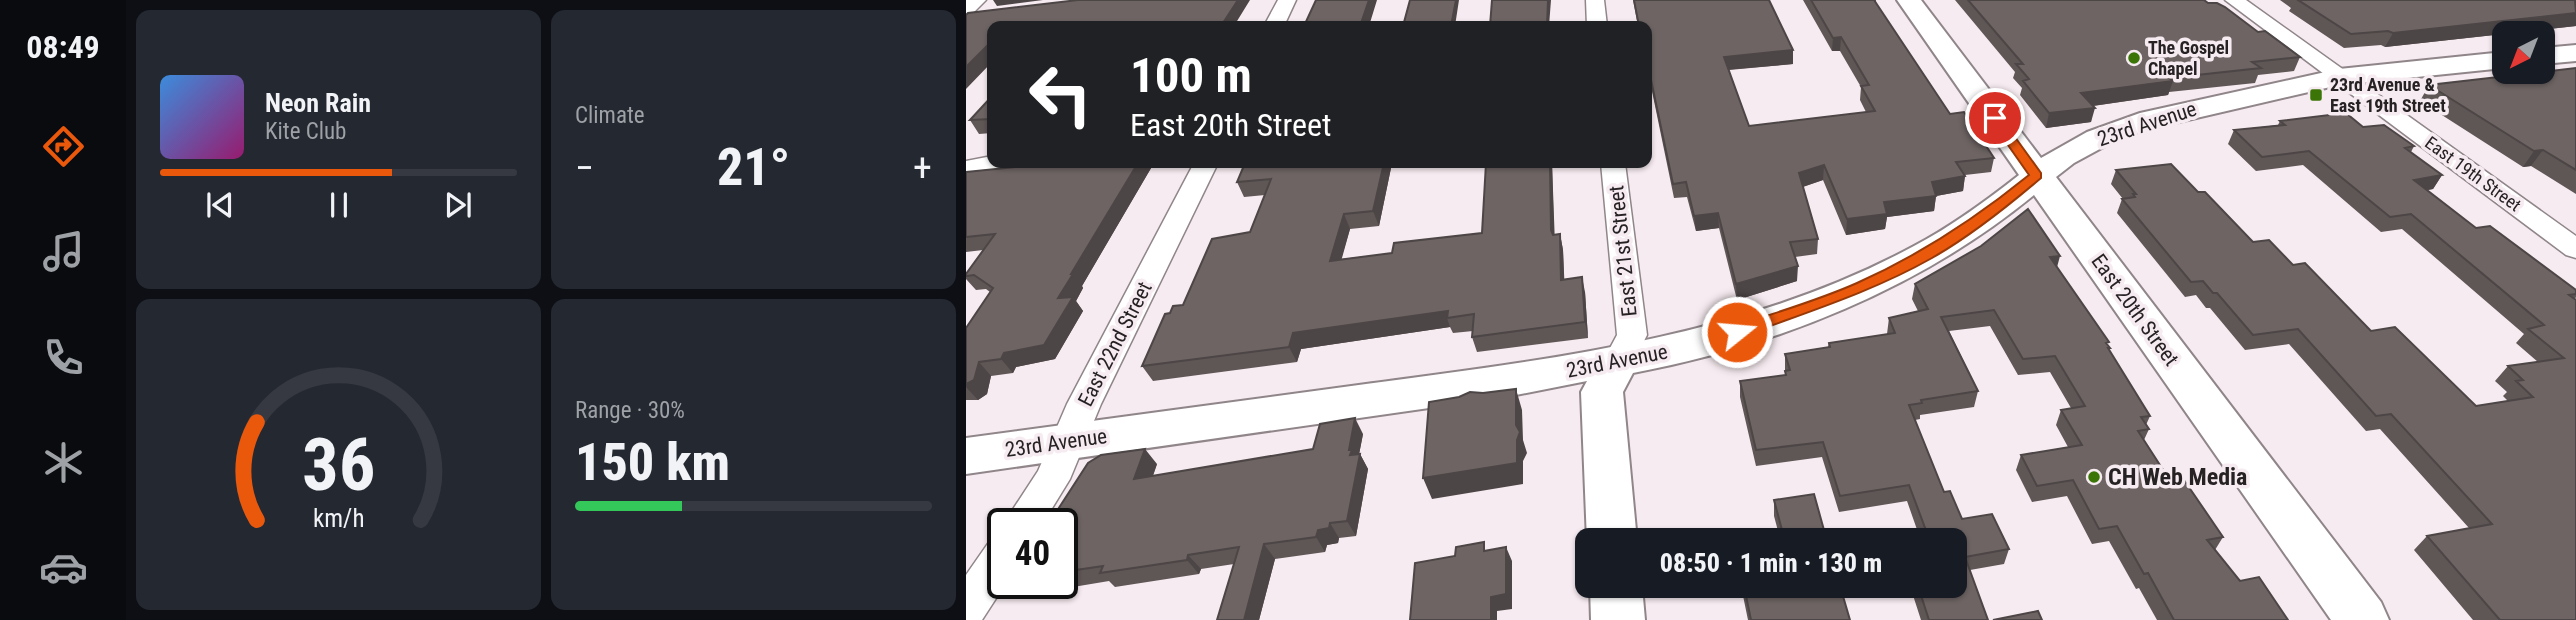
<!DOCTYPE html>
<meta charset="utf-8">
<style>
:root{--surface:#171b24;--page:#242831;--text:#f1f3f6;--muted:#9ea1a6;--line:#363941;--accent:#ea580c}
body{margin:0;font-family:"Roboto Condensed",sans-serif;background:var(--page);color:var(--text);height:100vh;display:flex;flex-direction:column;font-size:26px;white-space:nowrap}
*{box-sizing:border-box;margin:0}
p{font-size:23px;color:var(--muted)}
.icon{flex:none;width:38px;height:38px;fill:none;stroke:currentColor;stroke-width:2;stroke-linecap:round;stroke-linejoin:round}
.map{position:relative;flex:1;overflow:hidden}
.drawer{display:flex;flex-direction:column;gap:10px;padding:10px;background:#0d0f14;width:840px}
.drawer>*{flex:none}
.guide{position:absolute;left:21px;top:21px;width:665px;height:147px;border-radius:14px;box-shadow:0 2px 5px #0004;background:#202124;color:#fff;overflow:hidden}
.needle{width:46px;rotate:222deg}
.controls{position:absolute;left:1526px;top:21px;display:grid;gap:14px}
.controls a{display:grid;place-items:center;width:63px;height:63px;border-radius:14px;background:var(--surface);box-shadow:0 2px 5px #0004;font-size:35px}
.speed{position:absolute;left:21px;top:508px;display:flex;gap:14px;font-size:35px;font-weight:700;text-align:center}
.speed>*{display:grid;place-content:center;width:91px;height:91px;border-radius:50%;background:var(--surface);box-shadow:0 2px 5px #0004;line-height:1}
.speed .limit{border:4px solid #111;border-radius:10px;background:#fff;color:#111}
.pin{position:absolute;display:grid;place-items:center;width:60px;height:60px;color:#fff;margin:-30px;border:4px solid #fff;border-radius:50%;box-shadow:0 2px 7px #0007}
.me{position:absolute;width:77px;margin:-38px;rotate:73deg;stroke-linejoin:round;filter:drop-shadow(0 0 5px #0008)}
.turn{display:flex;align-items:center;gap:24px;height:147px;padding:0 28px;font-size:32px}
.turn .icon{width:91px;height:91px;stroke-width:2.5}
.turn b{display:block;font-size:49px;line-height:60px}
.big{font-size:52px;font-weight:800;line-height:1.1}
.drawer .tile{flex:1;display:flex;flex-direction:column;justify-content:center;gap:10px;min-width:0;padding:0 24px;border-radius:14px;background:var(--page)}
.drawer .dial{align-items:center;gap:0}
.dial svg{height:182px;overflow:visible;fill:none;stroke:var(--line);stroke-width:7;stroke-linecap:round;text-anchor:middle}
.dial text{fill:var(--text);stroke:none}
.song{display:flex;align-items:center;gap:21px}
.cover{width:84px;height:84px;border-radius:10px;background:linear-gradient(135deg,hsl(210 70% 55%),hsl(320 70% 35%))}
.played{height:7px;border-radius:4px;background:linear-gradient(90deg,var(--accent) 65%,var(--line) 65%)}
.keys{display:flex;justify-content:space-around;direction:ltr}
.heat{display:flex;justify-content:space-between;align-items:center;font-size:38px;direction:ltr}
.charge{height:10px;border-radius:5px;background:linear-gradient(90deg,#34c759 30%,var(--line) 0)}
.drawer .tiles{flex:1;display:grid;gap:10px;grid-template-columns:repeat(2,1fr)}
.trip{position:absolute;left:609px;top:528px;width:392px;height:70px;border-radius:14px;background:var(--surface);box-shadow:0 2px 5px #0004;font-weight:800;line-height:70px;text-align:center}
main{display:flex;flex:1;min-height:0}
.dock{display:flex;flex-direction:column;width:126px;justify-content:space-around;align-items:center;background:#090b0e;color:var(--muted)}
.dock .icon{width:49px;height:49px}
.dock .active{color:var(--accent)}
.dock b{font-size:32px;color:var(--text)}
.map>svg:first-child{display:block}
</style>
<main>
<nav class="dock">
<b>08:49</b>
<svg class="icon active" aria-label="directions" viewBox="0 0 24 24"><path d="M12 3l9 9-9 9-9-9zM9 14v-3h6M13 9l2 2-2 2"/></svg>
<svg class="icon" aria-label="music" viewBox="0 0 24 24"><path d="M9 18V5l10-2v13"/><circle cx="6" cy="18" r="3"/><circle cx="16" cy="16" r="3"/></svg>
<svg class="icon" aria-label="phone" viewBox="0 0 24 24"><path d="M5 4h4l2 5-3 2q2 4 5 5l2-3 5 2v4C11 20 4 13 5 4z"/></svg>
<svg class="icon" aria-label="climate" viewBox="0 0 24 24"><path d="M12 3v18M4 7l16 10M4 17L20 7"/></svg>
<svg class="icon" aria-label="car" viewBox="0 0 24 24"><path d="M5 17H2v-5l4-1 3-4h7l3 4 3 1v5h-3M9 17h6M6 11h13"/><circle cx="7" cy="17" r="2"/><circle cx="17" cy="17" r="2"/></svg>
</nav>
<section class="drawer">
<div class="tiles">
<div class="tile">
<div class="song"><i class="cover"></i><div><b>Neon Rain</b><p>Kite Club</p></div></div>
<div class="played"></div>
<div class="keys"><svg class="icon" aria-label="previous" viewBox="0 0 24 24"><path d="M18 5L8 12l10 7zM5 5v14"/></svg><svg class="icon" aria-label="pause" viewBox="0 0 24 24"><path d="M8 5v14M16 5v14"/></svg><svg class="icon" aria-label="next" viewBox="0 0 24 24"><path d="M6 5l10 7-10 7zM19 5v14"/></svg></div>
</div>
<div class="tile"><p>Climate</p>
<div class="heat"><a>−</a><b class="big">21°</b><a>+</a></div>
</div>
<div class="tile dial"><svg viewBox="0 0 100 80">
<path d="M14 69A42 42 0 1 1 86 69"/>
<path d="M14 69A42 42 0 0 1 14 26" stroke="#ea580c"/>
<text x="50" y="56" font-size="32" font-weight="700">36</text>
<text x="50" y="72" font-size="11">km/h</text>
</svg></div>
<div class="tile"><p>Range · 30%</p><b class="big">150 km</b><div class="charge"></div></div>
</div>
</section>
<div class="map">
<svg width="1610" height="620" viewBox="0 0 1610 620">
<rect width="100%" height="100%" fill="#f6ebf0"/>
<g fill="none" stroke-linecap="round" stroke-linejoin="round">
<!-- street casing -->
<g stroke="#90868a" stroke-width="3">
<path id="street" d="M0 0H20L7 13 0 15Z
M312 0H330L318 26H298Z
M620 0H638L641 26H621Z
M1259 0H1280L1610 236V258L1600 255Z
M26 156V163H38L35 168 0 175V161Z
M228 163H252L135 404 104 479 77 523H38L72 471 101 404Z
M635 163H659L681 335 663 371 652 375 641 371 636 363 651 335Z
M37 537V583H40L16 620H0V575L23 542Z"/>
</g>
<!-- secondary casing -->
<g stroke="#90868a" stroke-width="4">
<path id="secondary" d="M931 0H955L1075 158 1121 132 1174 113 1373 69 1538 52V68L1373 85 1183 129 1143 144 1108 163 1090 177 1415 602 1423 620H1365L1068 195C955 288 811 346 667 373L657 392 671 541H621L615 392 621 381 540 397 0 474V438C133 420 267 402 400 384 587 359 780 337 948 246 986 226 1020 201 1053 175Z
M1610 45V61L1577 64V48Z
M624 586H676L679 620H625Z"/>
</g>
<!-- street -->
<use href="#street" fill="#fff" fill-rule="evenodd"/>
<!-- secondary -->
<use href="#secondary" fill="#fff" fill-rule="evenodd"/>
</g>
<!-- wall -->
<path fill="#5f5656" d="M667 0H803L827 64 763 70 783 126 900 112 894 100 895 87 874 51H866L837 0H910V3L984 114 1028 158 1025 172 999 175 997 191 970 196 968 211 921 217 919 229 880 235 857 180 837 187 852 239 851 254 829 257 831 281 771 300 753 228 730 231 721 197 708 198 681 67V26H672Z
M989 0H1238L1334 57 1328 71 1292 75 1289 83 1203 92 1202 95 1127 106 1125 122 1080 128 1054 95 1056 88 1047 78 1049 72Z
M1314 0H1609L1610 26 1419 47 1415 45 1378 48 1323 11 1325 8Z
M1610 68V194L1565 166 1557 167 1454 101 1463 85Z
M26 96V133L13 134 4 120Z
M1314 121 1397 127 1448 146 1445 152 1476 175 1467 189 1461 190 1510 228 1610 290V297L1609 299 1610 620H1507L1448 550 1461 536 1503 528 1414 429 1400 431 1323 344 1279 350 1244 308H1240L1230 295 1219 297 1151 213 1156 199H1157L1145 184 1150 170 1232 192 1287 242 1327 265 1405 331 1510 406 1542 401 1537 396 1541 392 1529 381 1542 366 1572 362 1550 343 1558 334 1436 229 1415 232 1337 165 1290 171 1262 144 1268 130 1312 125Z
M79 163H188L116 286 117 288 110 301 117 311 89 359 50 367 47 373 25 376 21 394 12 400H0V328L24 292 20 289 10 290 0 279V274L17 250 0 252V172L78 164Z
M520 163H586L588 235 594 234 597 250 598 279 619 292 622 338 511 352 506 337 507 331 487 333 484 327 335 349 331 362 187 381 176 366 204 313 217 305 284 232 299 195 278 197 271 182 425 168 413 226 384 229 375 259 426 253 516 233Z
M1091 267 1144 348 1143 350 1184 416 1180 425 1183 429 1178 440 1203 479 1257 537 1249 550 1274 581 1322 620H1191L1173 588 1170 589 1143 541 1126 544 1101 496 1066 502 1050 470 1055 455 1102 447 1090 425 1095 410 1105 408 1084 372 1052 375 1024 326 983 331 1012 391 1008 407 954 415V419L949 420 978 492 996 519 1043 549 1038 564 1004 570 1022 620H955L944 586H989V541H955L941 501 873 512 856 457 790 466 774 397V381L819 375V354L862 347 863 343 921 334 923 318 952 311 946 299 949 284Z
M397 434 393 454H394L402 469 390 536 373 538 372 543 361 545 359 552 309 559 293 620H251L268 564 235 569 233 574 149 587 143 581 89 590 81 583H96V523L93 522 87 517 191 464 187 476 347 449Z
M808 500 861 541 812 531 808 516Z
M775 586H874L884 620H782Z"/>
<!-- shaded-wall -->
<path fill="#4d4646" d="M27 0H77L31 6Z
M272 0H284L268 26H255Z
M403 0H411L403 26H394Z
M490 0H493L489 26H485Z
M582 0H585L583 26H581Z
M1610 13V26L1419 47 1427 33Z
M875 37 874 51H866L867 38Z
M21 46 26 54V62L0 89V67Z
M827 50V64L758 70V57Z
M1207 81 1202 95 1112 108 1115 93Z
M1129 108 1125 122 1080 128 1083 113Z
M1577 150 1565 166 1557 167 1568 151Z
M172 163H188L116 286 117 288 110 301 117 311 89 359 50 367 47 373 35 359 38 353 92 298 105 274Z
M418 163H423L425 168 413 226 407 211Z
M584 163H586L589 245 585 230Z
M858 165 857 180 833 188V173Z
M1476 175 1467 189 1440 194 1448 180Z
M999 176 997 191 970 196 968 211 921 217 919 229 880 235 881 219 918 202 966 182Z
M752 213 753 228 730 231 728 216Z
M378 214 384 229 371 276 364 261Z
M594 234 597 250 599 295 595 280Z
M1094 256 1090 271 1084 257Z
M832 266 831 281 771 300 770 284Z
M616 277 619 292 622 338 619 322Z
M482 311 481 318 484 327 335 349 331 362 323 347 327 333Z
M13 362 25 376 21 394 12 400 0 387V384Z
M550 389 556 410 557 440 561 453 557 461V484L466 499 457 478 550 425Z
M389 418 397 434 392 460 394 454 402 469 390 536 381 521 383 450Z
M179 449 191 464 180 494 168 479Z
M364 523 373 538 372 543 361 545 359 552 350 537 352 530Z
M298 544 309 559 293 620H278Z
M540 547 546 561V609L531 611V620H525V597Z
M222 555 235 569 233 574 221 560Z"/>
<!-- building -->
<path fill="#6e6464" stroke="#4d4646" stroke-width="2" d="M112 0H272L255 26H26V51L21 46 0 67V15L2 13Z
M350 0H403L394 26H338Z
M444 0H490L485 26H437Z
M526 0H582L581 26H524Z
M668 0H803L827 50 758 57 783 126 909 111 895 86 903 85 875 37 867 38 845 0H908L984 114 998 112 1028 158 990 162 999 176 966 182 970 196 918 202 921 214 881 219 858 165 833 173 852 239 824 242 832 266 770 284 752 213 728 216 720 182 707 184 681 61V26H673Z
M1002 0H1238L1242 3H1251L1259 7 1292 32 1299 31 1334 57 1286 62 1295 68 1203 78 1207 81 1115 93 1129 108 1083 113 1057 81 1063 79 1050 64H1057Z
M1332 0H1609L1610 13 1427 33 1422 31 1385 34Z
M1610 68V170L1577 150 1568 151 1463 85Z
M26 96V119L4 120Z
M1380 113 1397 127 1418 125 1448 146 1439 148 1476 175 1448 180 1510 228 1524 226 1610 290V294L1603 295 1610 300V620H1534L1461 536 1526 524 1425 414 1410 416 1332 329 1287 335 1251 293H1247L1237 281 1225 282 1156 199 1169 197 1167 194H1170L1150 170 1205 164 1232 192H1239L1287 242 1303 240 1327 265 1339 263 1405 331 1429 327 1510 406 1567 397 1550 381 1557 380 1542 366 1598 358 1562 329 1578 325 1445 214 1424 217 1343 151 1296 157 1268 130 1319 125 1314 121Z
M79 163H172L105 274H107L92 298 107 297 78 345 38 353 35 359 13 362 8 380 0 384V328L27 288 8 275 0 276V274L29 234 0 237V172L78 164Z
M279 163H418L407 211 378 214 364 261 426 253 428 243 516 233 520 163H584L585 230 587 235 594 234 595 280 616 277 619 322 506 337 508 314 481 318 482 311 327 333 323 347 176 366 199 314 204 313 207 306 217 305 246 239 284 232 305 179 271 182Z
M1062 209 1094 256 1084 257 1143 342 1140 343 1144 348H1142L1184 416 1175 417 1183 429 1172 431 1203 479 1216 477 1257 537 1241 540 1274 581 1293 577 1322 620H1208L1182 573 1178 574 1151 526 1133 529 1107 480 1071 486 1055 455 1116 445 1095 410 1119 406 1089 356 1057 359 1028 310 975 317 1012 391 955 400 956 403 943 405 978 492 984 491 996 519 1026 514 1043 549 999 557 1022 620H963L952 586H989V541H964L943 485 874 496 857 442 790 450 774 381 820 375 819 371 824 370 819 354 864 347 863 343 929 333 923 318 962 309 949 284 1015 246Z
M550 389V425L554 432 551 440V463L457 478 463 402 493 397 504 392 517 393Z
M389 418 383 450H386L384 455 394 454 381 521 364 523 363 528 352 530 350 537 298 544 278 620H251L273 547 222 555 221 560 134 573 137 566 96 572V523H93L96 516 87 517 122 463 135 455 179 449 168 479 347 449 354 424Z
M848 494 861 541H768L816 530 808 500Z
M518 542V551L540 547V594L525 597V620H444L449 563 489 556 490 547Z
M778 586H874L884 620H785Z
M1072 611 1076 620H1027Z"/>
<!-- route -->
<path fill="#ea580c" stroke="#983908" stroke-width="2" d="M1029 114 1033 115 1075 173V178C1041 207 1005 236 966 258 906 292 841 312 777 336H765L763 332 765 328C807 313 851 301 891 283 954 255 1010 218 1063 175L1023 118Z"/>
<!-- markers -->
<g fill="#3b7508" stroke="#f6ebf0" stroke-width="2.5">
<circle cx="1168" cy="58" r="7"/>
<rect x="1343" y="88" width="14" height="14" rx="3.5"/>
<circle cx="1128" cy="477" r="7"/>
</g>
<g text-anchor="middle" stroke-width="7" stroke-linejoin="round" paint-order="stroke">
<!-- far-poi labels -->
<g font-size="18" font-weight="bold" fill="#262224" stroke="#f6ebf0" text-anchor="start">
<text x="1182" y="54">The Gospel<tspan x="1182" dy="21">Chapel</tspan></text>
<text x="1364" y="91">23rd Avenue &amp;<tspan x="1364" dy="21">East 19th Street</tspan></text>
</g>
<!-- far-street labels -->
<g font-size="18" fill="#262224" stroke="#f6ebf0">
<text transform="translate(1507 174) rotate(36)" y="6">East 19th Street</text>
</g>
<!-- street labels -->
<g font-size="21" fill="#262224" stroke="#f6ebf0">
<text transform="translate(1181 124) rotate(-18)" y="7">23rd Avenue</text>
<text transform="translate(657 251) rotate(-96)" y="7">East 21st Street</text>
<text transform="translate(1169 310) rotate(54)" y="7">East 20th Street</text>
<text transform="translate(149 344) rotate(-63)" y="7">East 22nd Street</text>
<text transform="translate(651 361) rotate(-11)" y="7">23rd Avenue</text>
<text transform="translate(90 443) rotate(-8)" y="7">23rd Avenue</text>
</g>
<!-- near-poi labels -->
<g font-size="24" font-weight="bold" fill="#262224" stroke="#f6ebf0" text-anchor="start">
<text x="1142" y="485">CH Web Media</text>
</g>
</g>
</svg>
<div class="controls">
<a><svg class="needle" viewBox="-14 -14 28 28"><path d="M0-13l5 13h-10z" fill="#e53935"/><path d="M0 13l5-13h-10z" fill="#9ea1a6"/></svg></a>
</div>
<div class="speed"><div class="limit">40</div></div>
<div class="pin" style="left:1029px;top:118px;background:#d93025"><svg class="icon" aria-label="arrive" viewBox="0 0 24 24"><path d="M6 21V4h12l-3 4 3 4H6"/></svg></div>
<svg class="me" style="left:771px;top:332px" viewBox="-20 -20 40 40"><circle r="17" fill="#ea580c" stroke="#fff" stroke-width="3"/><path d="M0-11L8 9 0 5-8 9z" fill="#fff"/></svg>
<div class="trip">08:50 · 1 min · 130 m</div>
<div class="guide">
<div class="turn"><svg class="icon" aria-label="left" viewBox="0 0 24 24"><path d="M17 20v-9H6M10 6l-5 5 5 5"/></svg><div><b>100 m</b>East 20th Street</div></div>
</div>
</div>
</main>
